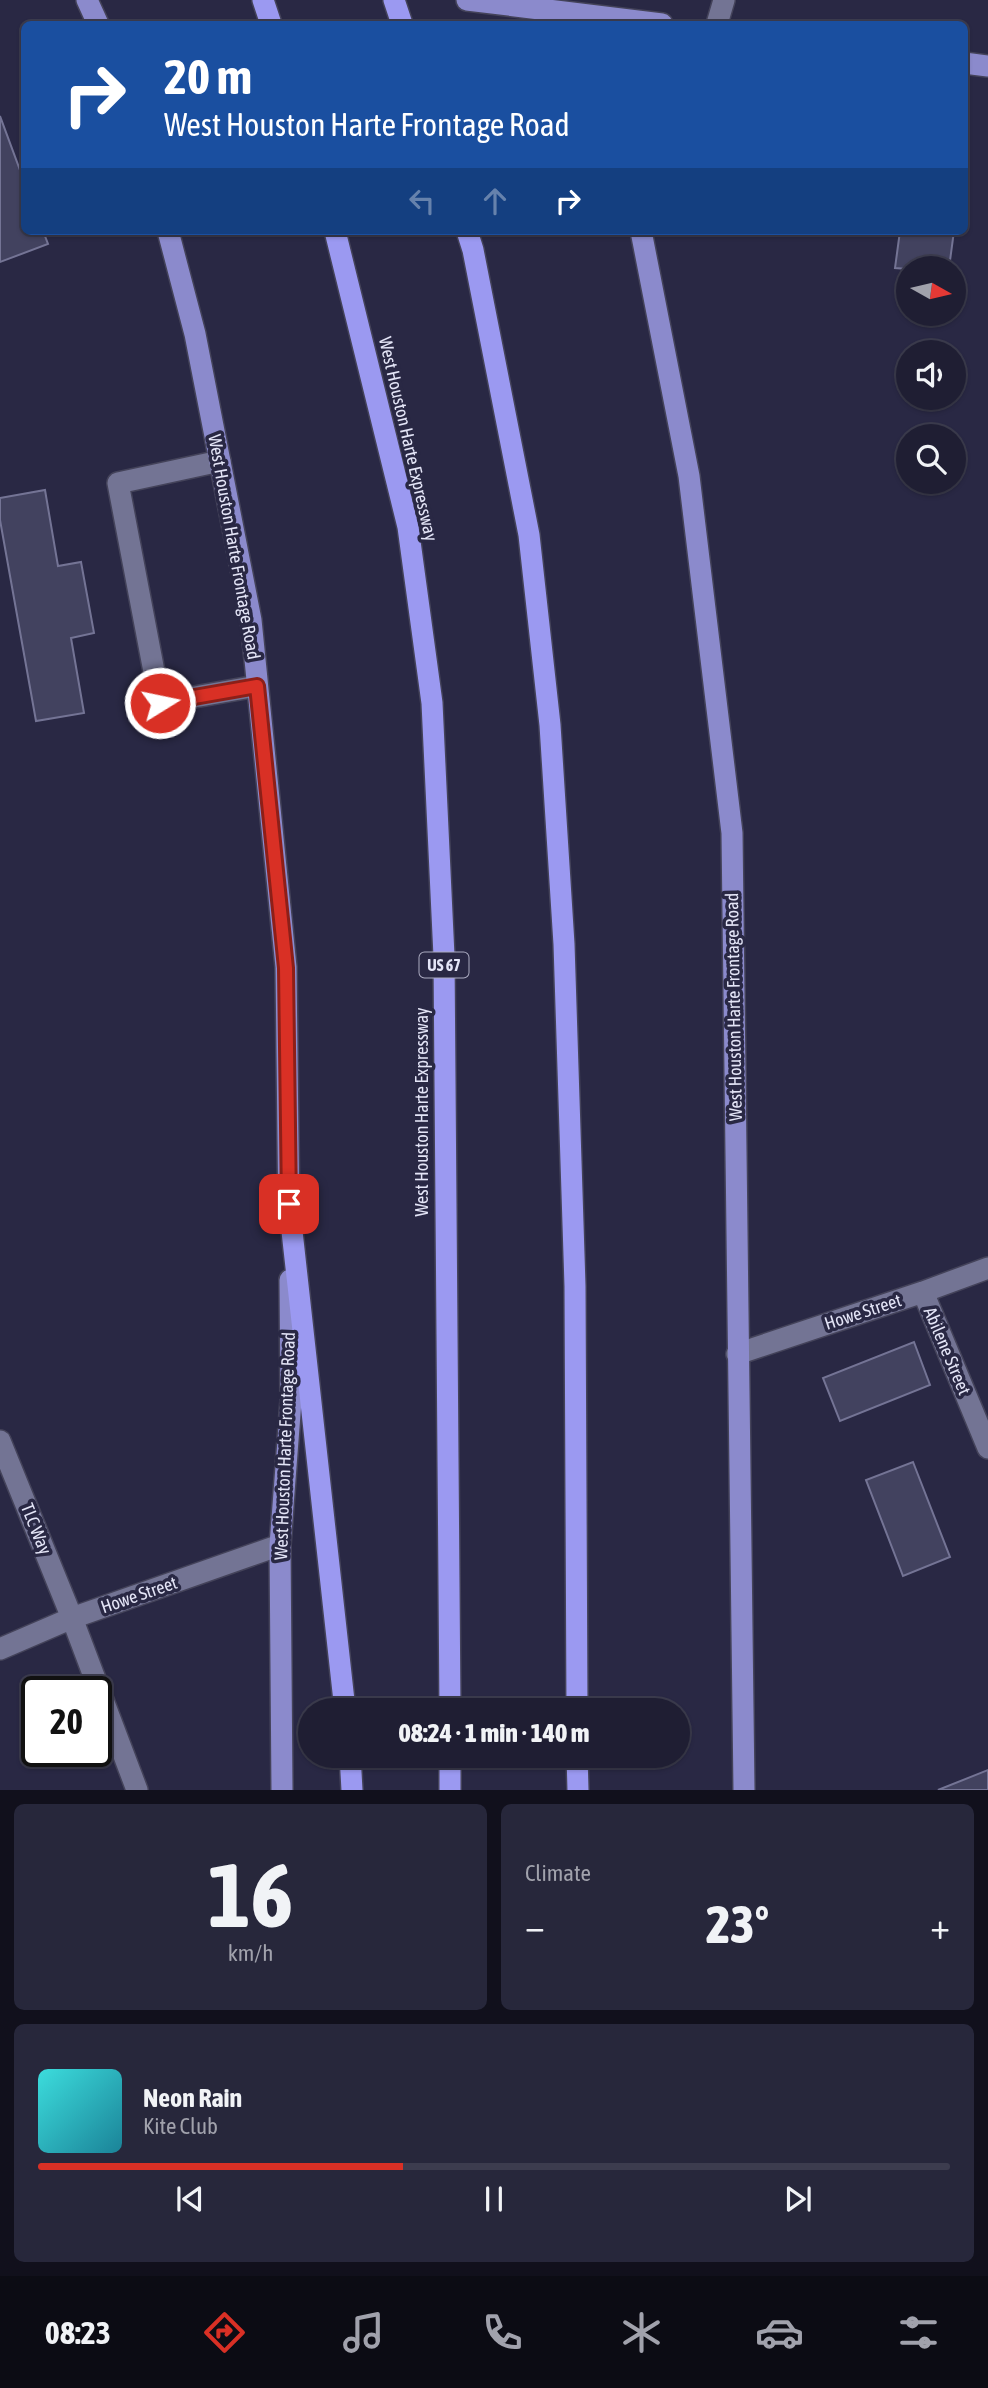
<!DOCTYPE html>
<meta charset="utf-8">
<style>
:root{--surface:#1f1e33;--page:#27273b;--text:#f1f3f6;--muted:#a1a2ac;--line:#3c3c4e;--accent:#d93025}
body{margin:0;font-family:"Asap Condensed",sans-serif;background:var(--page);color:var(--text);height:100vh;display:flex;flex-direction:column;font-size:26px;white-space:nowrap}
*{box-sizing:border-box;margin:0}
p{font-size:23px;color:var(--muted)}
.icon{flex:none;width:38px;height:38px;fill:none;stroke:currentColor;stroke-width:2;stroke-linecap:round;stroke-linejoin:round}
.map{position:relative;height:1790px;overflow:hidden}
.details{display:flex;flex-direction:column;gap:14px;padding:14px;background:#11101c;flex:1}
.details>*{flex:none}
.guide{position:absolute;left:21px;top:21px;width:947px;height:214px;border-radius:10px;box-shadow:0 2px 5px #0004,0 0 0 2px var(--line);background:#1a4fa0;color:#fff;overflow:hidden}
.needle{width:46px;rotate:98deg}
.fabs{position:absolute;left:896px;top:256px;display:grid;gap:14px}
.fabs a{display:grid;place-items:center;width:70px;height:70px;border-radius:50%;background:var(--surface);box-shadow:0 2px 5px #0004,0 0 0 2px var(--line);font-size:35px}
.speed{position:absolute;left:21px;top:1676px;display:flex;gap:14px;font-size:35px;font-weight:700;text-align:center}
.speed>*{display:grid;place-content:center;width:91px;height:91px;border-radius:50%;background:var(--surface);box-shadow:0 2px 5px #0004,0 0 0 2px var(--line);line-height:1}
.speed .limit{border:4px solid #111;border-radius:10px;background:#fff;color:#111}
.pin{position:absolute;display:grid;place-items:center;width:60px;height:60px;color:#fff;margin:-30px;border-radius:14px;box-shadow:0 4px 10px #0006}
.me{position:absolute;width:77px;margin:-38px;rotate:80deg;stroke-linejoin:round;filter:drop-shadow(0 0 5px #0008)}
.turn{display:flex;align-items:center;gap:24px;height:147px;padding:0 28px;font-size:32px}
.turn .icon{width:91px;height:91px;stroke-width:2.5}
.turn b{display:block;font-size:49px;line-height:60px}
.lanes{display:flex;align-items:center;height:66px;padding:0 28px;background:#0003;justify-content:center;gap:35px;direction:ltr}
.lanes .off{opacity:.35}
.big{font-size:52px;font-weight:800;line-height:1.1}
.details .widget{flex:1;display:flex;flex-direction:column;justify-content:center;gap:10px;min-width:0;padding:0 24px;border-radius:10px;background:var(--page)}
.details .dial{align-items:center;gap:0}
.dial b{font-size:91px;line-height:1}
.song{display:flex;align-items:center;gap:21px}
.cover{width:84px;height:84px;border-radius:10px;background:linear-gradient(135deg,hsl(180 70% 55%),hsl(190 70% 35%))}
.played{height:7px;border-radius:4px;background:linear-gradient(90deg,var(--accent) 40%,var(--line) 40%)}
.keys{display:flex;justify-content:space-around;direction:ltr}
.heat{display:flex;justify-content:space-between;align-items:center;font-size:38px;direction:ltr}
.details .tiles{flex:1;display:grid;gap:14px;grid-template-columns:1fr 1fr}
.widget:last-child{grid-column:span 2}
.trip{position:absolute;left:298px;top:1698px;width:392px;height:70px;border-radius:35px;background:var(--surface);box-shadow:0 2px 5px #0004,0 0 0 2px var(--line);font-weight:800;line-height:70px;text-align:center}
.dock{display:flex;height:112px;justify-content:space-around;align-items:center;background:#0c0c14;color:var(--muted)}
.dock .icon{width:49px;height:49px}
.dock .active{color:var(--accent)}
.dock b{font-size:32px;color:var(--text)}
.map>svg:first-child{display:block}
</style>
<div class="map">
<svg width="988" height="1790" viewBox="0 0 988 1790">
<rect width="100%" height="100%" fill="#292844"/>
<!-- building -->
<path fill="#42425f" stroke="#747495" stroke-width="2" d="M0 116 24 181V231H43L48 244 0 262Z
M900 231H954L949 268 908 269 895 268Z
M45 490 58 566 81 562 94 633 71 638 84 713 36 721 0 520V498Z
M914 1342 930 1385 840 1421 823 1378Z
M913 1462 950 1557 903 1576 866 1480Z
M988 1770V1790H938Z"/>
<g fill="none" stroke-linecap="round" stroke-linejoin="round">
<!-- minor casing -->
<g stroke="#44435a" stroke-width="24">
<path id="minor" d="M717 24 724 0
M220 461 118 483 160 703 257 686
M923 1292 988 1448
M737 1354 923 1292 988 1268
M0 1441 72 1618 137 1790
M0 1649 72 1618 280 1545"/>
</g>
<!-- major casing -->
<g stroke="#44435a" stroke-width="24">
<path id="major" d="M87 0 98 24
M467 0 662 24
M964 63 988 66
M168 231 195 334 251 620 286 967 289 1223
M641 231 689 476 732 833 744 1790
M282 1790 280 1545 291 1401 290 1280"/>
</g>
<!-- highway casing -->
<g stroke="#44435a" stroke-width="24">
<path id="highway" d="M263 0 271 24
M394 0 402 24
M335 231 408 527 432 703 444 956 450 1710
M467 231 473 250 529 535 550 725 564 944 575 1286 577 1710
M289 1204 345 1710
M350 1755 352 1790
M450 1755V1790
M577 1755 578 1790"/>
</g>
<!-- minor -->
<use href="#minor" stroke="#737494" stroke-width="21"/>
<!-- major -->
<use href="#major" stroke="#8b8acc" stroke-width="21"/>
<!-- highway -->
<use href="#highway" stroke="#9b99f1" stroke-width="21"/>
</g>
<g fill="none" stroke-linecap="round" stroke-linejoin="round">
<!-- route casing -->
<g stroke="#8d1f18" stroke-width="18">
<path id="route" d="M160 703 257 686 286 968 289 1204"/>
</g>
<!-- route -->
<use href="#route" stroke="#d93025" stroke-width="12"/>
</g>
<g text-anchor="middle" stroke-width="7" stroke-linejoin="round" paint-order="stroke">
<!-- shield labels -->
<rect fill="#292844" stroke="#acacc1" stroke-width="2" x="419.5" y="952.5" width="49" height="25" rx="5"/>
<g font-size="16" font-weight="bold" fill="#e4e5f7">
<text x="444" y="971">US 67</text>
</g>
<!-- street labels -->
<g font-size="18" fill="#e4e5f7" stroke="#292844">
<text transform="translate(408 439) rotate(77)" y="6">West Houston Harte Expressway</text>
<text transform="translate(234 547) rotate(80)" y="6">West Houston Harte Frontage Road</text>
<text transform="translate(734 1007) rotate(-91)" y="6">West Houston Harte Frontage Road</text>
<text transform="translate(422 1112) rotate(-90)" y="6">West Houston Harte Expressway</text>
<text transform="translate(863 1312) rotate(-18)" y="6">Howe Street</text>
<text transform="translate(947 1351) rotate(67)" y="6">Abilene Street</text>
<text transform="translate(285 1446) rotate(-88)" y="6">West Houston Harte Frontage Road</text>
<text transform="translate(36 1529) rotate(68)" y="6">TLC Way</text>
<text transform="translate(139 1595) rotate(-19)" y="6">Howe Street</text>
</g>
</g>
</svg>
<div class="fabs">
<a><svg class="needle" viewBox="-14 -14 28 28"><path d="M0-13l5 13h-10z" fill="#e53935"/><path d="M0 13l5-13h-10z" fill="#a1a2ac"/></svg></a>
<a><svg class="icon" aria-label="sound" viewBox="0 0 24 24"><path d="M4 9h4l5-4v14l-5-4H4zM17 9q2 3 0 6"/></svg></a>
<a><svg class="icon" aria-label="search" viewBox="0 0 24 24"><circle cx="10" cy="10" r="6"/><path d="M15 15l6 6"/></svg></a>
</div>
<div class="speed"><div class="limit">20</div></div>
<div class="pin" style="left:289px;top:1204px;background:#d93025"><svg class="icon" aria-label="arrive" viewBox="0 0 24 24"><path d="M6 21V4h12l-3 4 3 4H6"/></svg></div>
<svg class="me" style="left:160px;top:703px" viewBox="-20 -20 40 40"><circle r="17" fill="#d93025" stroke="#fff" stroke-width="3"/><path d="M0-11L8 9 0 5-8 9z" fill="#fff"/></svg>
<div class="trip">08:24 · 1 min · 140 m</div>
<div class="guide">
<div class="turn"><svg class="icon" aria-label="right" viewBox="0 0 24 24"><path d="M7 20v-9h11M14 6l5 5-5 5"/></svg><div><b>20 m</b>West Houston Harte Frontage Road</div></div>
<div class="lanes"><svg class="icon off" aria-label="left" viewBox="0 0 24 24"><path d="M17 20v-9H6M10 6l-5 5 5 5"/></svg><svg class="icon off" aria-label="ahead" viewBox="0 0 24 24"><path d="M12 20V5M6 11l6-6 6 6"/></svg><svg class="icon" aria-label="right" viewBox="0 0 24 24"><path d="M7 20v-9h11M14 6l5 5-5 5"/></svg></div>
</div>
</div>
<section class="details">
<div class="tiles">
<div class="widget dial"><b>16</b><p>km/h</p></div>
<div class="widget"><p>Climate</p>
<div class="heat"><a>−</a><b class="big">23°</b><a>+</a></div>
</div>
<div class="widget">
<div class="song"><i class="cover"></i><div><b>Neon Rain</b><p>Kite Club</p></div></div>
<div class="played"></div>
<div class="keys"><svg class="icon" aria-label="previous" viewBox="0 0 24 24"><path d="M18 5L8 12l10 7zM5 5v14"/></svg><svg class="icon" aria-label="pause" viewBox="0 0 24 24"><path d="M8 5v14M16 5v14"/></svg><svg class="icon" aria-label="next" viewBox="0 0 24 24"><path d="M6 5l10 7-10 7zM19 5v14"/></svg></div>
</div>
</div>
</section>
<nav class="dock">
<b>08:23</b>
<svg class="icon active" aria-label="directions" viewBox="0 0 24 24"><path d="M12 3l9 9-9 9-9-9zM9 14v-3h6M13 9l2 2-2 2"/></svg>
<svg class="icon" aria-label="music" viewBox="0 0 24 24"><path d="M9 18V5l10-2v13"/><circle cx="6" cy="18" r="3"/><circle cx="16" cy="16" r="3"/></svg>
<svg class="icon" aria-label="phone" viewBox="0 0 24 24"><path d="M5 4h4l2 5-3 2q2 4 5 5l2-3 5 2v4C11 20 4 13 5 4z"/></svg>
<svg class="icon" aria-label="climate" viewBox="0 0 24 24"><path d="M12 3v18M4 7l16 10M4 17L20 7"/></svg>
<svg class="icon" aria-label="car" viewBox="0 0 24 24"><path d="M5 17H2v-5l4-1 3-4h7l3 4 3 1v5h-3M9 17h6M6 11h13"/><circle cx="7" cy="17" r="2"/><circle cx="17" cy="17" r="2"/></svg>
<svg class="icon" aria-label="filters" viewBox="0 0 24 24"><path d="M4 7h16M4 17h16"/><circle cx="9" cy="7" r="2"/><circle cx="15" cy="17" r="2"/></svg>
</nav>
